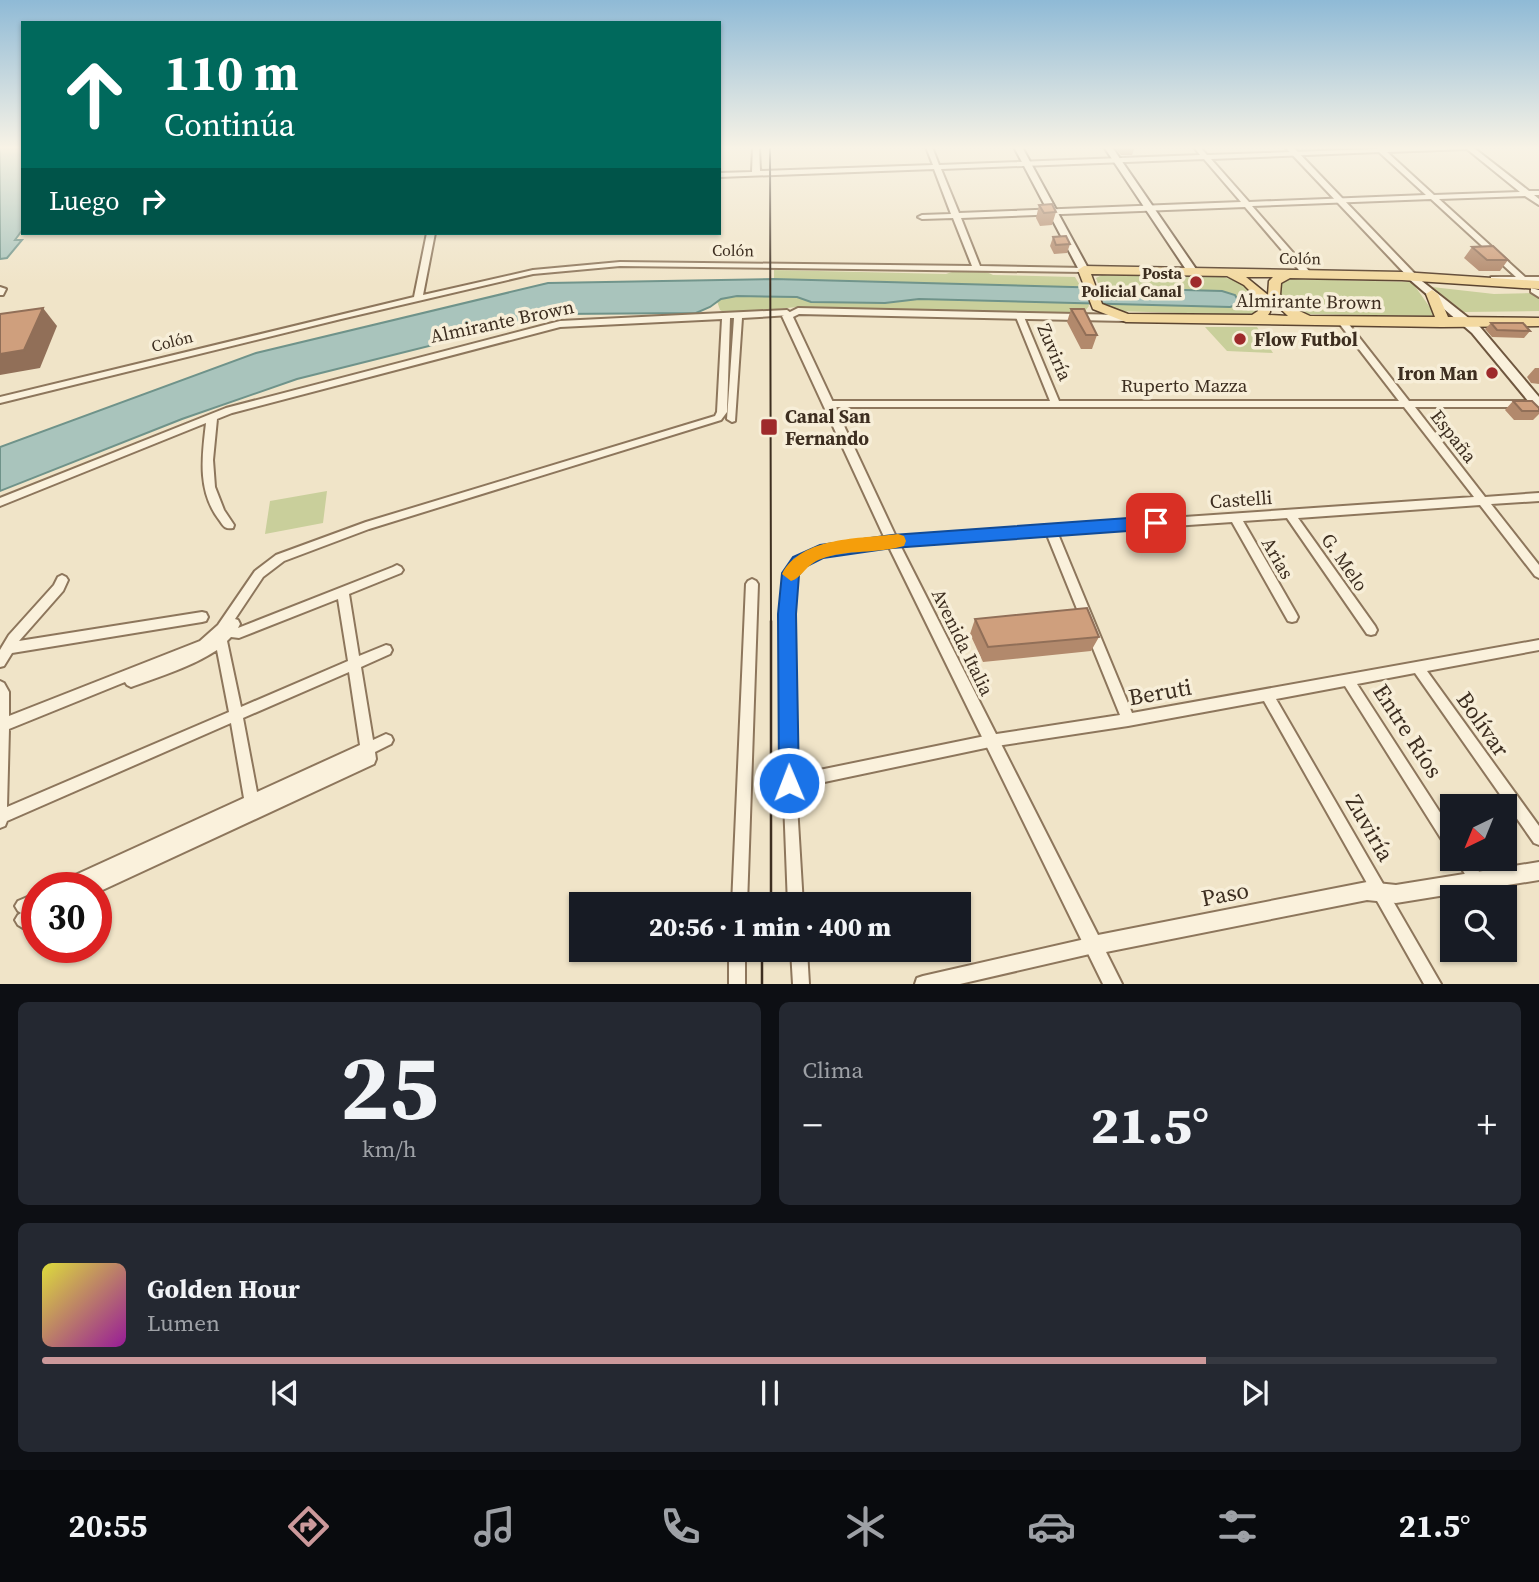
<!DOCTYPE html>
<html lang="es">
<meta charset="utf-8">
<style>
:root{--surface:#171b24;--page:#242831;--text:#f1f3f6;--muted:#9ea1a6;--line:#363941;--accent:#cc999b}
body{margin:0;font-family:"Source Serif 4",serif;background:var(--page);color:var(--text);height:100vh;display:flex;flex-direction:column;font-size:26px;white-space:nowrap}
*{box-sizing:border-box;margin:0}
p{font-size:23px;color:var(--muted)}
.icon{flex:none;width:38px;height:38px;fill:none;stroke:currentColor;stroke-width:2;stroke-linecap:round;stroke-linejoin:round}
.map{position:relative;height:984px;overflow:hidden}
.details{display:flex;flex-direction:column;gap:18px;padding:18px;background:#0d0f14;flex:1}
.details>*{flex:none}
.guide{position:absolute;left:21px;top:21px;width:700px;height:214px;border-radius:0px;box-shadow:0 2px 5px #0004;background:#00695c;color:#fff;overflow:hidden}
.needle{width:46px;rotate:223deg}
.fabs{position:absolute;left:1440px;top:794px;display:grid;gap:14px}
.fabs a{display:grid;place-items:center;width:77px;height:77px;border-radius:0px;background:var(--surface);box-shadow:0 2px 5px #0004;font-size:35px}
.speed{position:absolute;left:21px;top:872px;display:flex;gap:14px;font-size:35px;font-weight:700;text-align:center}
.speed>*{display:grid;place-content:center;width:91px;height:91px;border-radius:50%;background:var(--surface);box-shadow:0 2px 5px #0004;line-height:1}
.speed .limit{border:10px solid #d22;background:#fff;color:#111}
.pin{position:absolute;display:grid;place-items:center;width:60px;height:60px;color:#fff;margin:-30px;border-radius:14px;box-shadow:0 4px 10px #0006}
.me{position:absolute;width:77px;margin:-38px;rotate:359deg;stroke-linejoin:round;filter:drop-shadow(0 0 5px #0008)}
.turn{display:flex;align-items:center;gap:24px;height:147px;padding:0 28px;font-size:32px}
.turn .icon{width:91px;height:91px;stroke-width:2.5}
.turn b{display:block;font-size:49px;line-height:60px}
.then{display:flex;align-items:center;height:66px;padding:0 28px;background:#0003;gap:14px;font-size:26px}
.big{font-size:52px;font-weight:800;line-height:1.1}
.details .card{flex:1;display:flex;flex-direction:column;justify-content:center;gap:10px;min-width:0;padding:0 24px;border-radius:10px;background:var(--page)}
.details .dial{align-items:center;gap:0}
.dial b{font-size:91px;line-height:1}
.song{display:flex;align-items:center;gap:21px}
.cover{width:84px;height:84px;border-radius:10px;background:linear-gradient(135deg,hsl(60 70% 55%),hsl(300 70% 35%))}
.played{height:7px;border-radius:4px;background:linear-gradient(90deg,var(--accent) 80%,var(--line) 80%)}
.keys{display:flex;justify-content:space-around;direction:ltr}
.heat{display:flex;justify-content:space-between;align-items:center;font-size:38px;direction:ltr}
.details .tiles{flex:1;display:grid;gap:18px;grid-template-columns:1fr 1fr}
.card:last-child{grid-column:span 2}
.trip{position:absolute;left:569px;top:892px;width:402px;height:70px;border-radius:0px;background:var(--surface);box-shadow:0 2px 5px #0004;font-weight:800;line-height:70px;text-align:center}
.dock{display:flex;height:112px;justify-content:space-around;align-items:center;background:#090b0e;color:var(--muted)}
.dock .icon{width:49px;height:49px}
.dock .selected{color:var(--accent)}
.dock b{font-size:32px;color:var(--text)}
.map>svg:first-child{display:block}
</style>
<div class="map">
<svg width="1539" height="984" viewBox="0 0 1539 984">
<rect width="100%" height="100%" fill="#f0e4c8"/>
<!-- green -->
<path fill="#c9cf9b" d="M774 270 946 274C959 269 981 269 993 275L1075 277 1081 287 774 279Z
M1102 275 1224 277 1245 284 1259 298 1260 309 1250 315 1114 311 1106 304 1230 307 1222 291 1100 288 1096 278Z
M1288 279 1412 282 1436 316 1303 314 1290 307 1277 294 1279 284Z
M1432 287 1494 294 1533 293 1539 298V311L1464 312Z
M758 295 797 297 812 302 885 303 919 299 1088 303 1089 306 1084 312 1073 314 797 307 727 314 720 310 717 301 727 297Z
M1205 327H1257L1273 353 1227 351Z
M327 491 323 523 265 534 270 501Z"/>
<!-- water -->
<path fill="#a9c4bc" stroke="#6f938a" stroke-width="2" d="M0 147H23V229L15 240H22L7 258 0 259Z
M774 279 1222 291 1235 295 1240 304 1230 307 919 299 885 303 811 302 797 297 737 296 721 299 710 307 696 313 557 314 297 379 182 419 0 491V447L256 353 548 283Z"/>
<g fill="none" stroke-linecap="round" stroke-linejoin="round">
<!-- minor casing -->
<g stroke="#8d765c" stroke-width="4">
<path id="minor" d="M753 147H759L760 171 933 165 926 147H932L939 165 1200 155 1194 147H1200L1207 155 1376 149 1379 147 1382 148 1475 147 1474 148 1529 191H1539V195H1534L1539 199V205L1525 196 1439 199 1525 277H1539V281H1491V277H1516L1431 199 1252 206 1310 272 1311 274 1307 276H1304L1245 207 961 218 980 266 1084 268 1088 270 1084 272 620 266 533 274 341 319 0 403V397L414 297 427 233H435L423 295 533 270 620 262 972 266 953 218 922 219 918 217 922 215 951 214 934 169 719 177V173L752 172ZM1467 149 1520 192 1434 195 1387 152ZM1379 152 1426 195 1249 202 1211 159ZM1204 159 1241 202 959 213 941 169Z
M0 287 6 289 3 295H0Z
M1531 288 1539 290V297L1531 292Z
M787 310 791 313 790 315 742 318 735 421 732 422 727 419 734 318H730L727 412 721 420 369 529 284 561 263 577 235 619 238 620 240 624 238 628 393 567 397 565 401 567 403 570 401 573 349 594 359 656 386 645 390 646 392 650 390 654 361 667 373 740 386 734 391 736 393 740 391 744 375 752 376 759 374 764 96 893V887H86L87 885 81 887H58L60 882 244 798 231 723 7 821 5 826 0 828V681L4 683 9 692V716L200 641 218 625 255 571 276 555 366 522 715 416 717 412 722 319 560 327 232 413 217 419 213 460 215 487 224 510 234 525 233 528C225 529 224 527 220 521 197 492 202 457 206 423L0 506V498L226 408 560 321ZM338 599 348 661 241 707 227 641 231 637 239 638ZM217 650 229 712 7 807 9 729 125 682 127 685 131 687C161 676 191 667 217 650ZM349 672 360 745 257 792 243 718Z
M1020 314 1024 317 1059 401H1399L1338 322 1337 320 1341 317 1344 318 1409 401H1539V407H1415L1485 497 1539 493V501L1491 504 1539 565V578L1535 576 1480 505 1298 518 1375 626 1377 630 1375 634 1371 635 1367 634 1287 518 1243 521 1296 613 1298 617 1296 621 1292 622 1288 621 1232 522 1058 534 1132 713 1539 640V650L1427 671 1539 826V845L1534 843 1415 673 1357 684 1452 831V850L1447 848 1345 686 1276 699 1441 984H1424L1264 701 1128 726 990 747 796 788 803 905H788L780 697 782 614 785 573 795 559 816 549 892 537 1474 497 1404 407H829L824 404 829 401H1050L1016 317ZM1047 535 1120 715 990 735 795 775 793 697 794 614 797 574 803 565 822 556 892 545Z
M62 575 66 577 68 580 63 591 19 641 202 612 206 613 208 617 206 621 202 622 12 653 4 666 0 667V650L9 635 54 585 58 577Z
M752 579 756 581 758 584 747 905H732L746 584 748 581Z
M1456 859H1472L1484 881 1482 886 1477 888 1472 886Z
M37 893V921L23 928 18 925 15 920 18 915 21 913 18 911 15 906 18 901Z
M1094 937 1099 940 1102 945 1099 950 1094 953 960 984H915L917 978 923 976Z
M729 950H745V984H729Z
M791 950H807L809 984H793Z"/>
</g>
<!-- tertiary casing -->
<g stroke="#8d765c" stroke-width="4">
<path id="tertiary" d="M1285 147H1293L1416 275V279H1410Z
M798 308 1126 315 1131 318 1126 321 799 314 793 317 898 541 1098 935 1367 882 1396 885 1539 862V880L1396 903 1367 900 1106 952 1122 984H1103L886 541 782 316Z"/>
</g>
<!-- secondary casing -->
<g stroke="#6f573f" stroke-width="4">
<path id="secondary" d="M1014 147H1022L1089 270 1088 272H1080L1079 270Z
M1104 147H1112L1198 272 1197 274H1189Z
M1413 274 1480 327 1539 397V409L1534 408 1472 333 1409 279V275Z"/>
</g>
<!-- primary casing -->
<g stroke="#5b4430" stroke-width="3">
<path id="primary" d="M1084 266 1402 272 1539 281V289L1402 280 1290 278 1281 283 1280 295 1293 308 1310 316 1435 317 1426 294 1432 290 1438 294 1448 317 1539 318V326L1441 327 1126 322 1093 309 1078 270ZM1091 274 1227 276 1244 285 1258 299V311L1252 315 1128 314 1102 304ZM1246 277H1273L1269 281 1268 295ZM1270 299 1288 316 1268 315 1270 312Z"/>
</g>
<!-- minor -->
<use href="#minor" fill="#faf1dc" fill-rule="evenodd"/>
<!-- tertiary -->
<use href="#tertiary" fill="#faf1dc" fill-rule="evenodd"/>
<!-- secondary -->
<use href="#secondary" fill="#faf1dc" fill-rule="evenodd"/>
<!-- primary -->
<use href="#primary" fill="#f3d9a0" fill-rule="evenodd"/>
<!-- tram-far1 -->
<path stroke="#3d2e20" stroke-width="2" d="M770 147 771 623"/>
<!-- tram -->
<path stroke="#3d2e20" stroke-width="2.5" d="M771 621V905
M762 950V984"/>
</g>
<!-- wall -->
<path fill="#b2896c" d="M1117 147H1135L1132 155H1121L1116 149Z
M1039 205 1056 212 1052 225 1040 226 1036 218Z
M1053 237 1070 244 1067 253 1054 254 1050 246Z
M1472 247 1508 260 1500 271H1479L1464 258Z
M1071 309 1097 335 1092 349H1081L1067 322Z
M1491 323 1530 331 1524 338 1492 337 1485 329Z
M1535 368H1539V384L1531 383 1527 377Z
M1513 401 1539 408V414L1533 420H1514L1505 410Z
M975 619 1099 637 1091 651 983 662 970 634Z"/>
<!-- shaded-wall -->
<path fill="#916f58" d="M43 308 57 326 40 368 0 375V354Z"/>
<!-- building -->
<path fill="#cf9f7d" stroke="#916f58" stroke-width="2" d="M1052 204 1056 212 1044 213 1039 205Z
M1066 236 1070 244 1056 245 1053 237Z
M1493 246 1508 260H1487L1472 247Z
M43 308 24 350 0 354V314Z
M1071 309H1084L1097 335H1086Z
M1491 323H1523L1530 331 1497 330Z
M1513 401H1532L1539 408V411H1522Z
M1087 608 1099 637 988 647 975 619Z"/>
<!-- sky -->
<linearGradient id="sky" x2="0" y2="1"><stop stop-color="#8fbad6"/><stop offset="0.52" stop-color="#f8f3e6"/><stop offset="1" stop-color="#f8f3e6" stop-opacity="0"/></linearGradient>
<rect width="1539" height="284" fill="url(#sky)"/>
<!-- route -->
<path fill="#1a73e8" stroke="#114b97" stroke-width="2" d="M1156 516 1165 523 1156 529 892 548 823 558 805 567 799 575 796 614 799 783 796 790 789 793 782 790 779 783 778 614 782 573 793 557 820 545 892 535Z"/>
<!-- slow -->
<path fill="#f59e0b" d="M898 534 904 536 906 541 904 546C877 554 847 549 821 559 806 564 802 578 791 581L782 574C802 536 860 539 898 534Z"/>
<!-- markers -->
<g fill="#9e2a2b" stroke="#f7eed8" stroke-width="2.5">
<circle cx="1196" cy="282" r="7"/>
<circle cx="1240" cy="339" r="7"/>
<circle cx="1492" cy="373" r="7"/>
<rect x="760" y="418" width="18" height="18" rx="3.5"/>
</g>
<g text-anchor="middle" stroke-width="7" stroke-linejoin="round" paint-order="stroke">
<!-- far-street labels -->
<g font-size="16" fill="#3d2e20" stroke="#f7eed8">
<text transform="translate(733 250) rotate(1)" y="6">Colón</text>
<text transform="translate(1300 258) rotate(1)" y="6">Colón</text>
<text transform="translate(172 341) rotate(-14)" y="6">Colón</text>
</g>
<!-- far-poi labels -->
<g font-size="16" font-weight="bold" fill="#3d2e20" stroke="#f7eed8" text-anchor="end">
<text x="1182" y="279">Posta<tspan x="1182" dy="18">Policial Canal</tspan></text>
</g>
<!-- street labels -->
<g font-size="19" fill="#3d2e20" stroke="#f7eed8">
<text transform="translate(1309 301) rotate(1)" y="7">Almirante Brown</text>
<text transform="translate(502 321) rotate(-12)" y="7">Almirante Brown</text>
<text transform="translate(1055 352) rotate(67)" y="7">Zuviría</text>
<text x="1184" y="392">Ruperto Mazza</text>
<text transform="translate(1454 436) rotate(52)" y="7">España</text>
<text transform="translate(1241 499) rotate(-4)" y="7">Castelli</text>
<text transform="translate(1278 558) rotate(60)" y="7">Arias</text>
<text transform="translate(1345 562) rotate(55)" y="7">G. Melo</text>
<text transform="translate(963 642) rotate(64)" y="7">Avenida Italia</text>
</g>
<!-- poi labels -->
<g font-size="19" font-weight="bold" fill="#3d2e20" stroke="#f7eed8" text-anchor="start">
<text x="1254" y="346">Flow Futbol</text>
<text x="1478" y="380" text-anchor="end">Iron Man</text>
<text x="785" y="423">Canal San<tspan x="785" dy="22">Fernando</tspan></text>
</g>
<!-- near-street labels -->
<g font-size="23" fill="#3d2e20" stroke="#f7eed8">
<text transform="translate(1160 692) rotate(-10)" y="8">Beruti</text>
<text transform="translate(1483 724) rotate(55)" y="8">Bolívar</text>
<text transform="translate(1408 731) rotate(57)" y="8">Entre Ríos</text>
<text transform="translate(1370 828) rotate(60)" y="8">Zuviría</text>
<text transform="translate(1225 894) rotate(-11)" y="8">Paso</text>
</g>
</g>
</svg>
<div class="fabs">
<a><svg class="needle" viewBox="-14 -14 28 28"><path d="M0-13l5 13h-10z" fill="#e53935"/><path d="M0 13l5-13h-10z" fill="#9ea1a6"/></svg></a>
<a><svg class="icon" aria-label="search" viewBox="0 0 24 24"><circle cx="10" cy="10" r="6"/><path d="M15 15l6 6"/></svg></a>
</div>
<div class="speed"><div class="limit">30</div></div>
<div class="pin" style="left:1156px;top:523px;background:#d93025"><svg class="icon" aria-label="arrive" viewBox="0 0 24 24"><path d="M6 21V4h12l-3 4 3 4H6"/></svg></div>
<svg class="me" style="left:789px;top:783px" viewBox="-20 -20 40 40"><circle r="17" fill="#1a73e8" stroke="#fff" stroke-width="3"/><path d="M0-11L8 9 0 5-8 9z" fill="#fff"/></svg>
<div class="trip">20:56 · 1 min · 400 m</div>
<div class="guide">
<div class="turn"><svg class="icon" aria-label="ahead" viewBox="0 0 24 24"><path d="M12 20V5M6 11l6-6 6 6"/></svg><div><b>110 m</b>Continúa</div></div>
<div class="then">Luego<svg class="icon" aria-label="right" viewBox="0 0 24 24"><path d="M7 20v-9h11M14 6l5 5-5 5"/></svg></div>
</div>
</div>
<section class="details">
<div class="tiles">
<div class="card dial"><b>25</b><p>km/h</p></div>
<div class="card"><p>Clima</p>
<div class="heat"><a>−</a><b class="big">21.5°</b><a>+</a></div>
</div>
<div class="card">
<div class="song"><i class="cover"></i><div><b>Golden Hour</b><p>Lumen</p></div></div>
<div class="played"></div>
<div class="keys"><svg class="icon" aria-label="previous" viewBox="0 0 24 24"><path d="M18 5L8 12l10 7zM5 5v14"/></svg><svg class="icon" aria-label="pause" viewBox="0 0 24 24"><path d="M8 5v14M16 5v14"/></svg><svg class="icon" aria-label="next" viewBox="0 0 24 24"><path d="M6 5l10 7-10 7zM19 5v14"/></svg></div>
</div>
</div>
</section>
<nav class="dock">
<b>20:55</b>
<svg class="icon selected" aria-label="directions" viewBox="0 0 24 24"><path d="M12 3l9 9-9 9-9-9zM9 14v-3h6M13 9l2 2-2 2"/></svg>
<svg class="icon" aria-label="music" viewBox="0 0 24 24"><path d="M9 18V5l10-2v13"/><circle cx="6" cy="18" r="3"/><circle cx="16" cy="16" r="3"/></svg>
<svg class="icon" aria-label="phone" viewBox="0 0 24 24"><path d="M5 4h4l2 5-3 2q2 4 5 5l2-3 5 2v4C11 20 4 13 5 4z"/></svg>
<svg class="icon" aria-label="climate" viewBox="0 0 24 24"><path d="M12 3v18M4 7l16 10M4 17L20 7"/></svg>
<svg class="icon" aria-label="car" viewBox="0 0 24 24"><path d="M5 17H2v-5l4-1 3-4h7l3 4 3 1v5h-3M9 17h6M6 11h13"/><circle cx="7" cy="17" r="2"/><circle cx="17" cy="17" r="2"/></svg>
<svg class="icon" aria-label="filters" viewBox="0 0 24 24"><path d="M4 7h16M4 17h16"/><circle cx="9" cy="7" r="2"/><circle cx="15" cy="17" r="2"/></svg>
<b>21.5°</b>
</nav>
